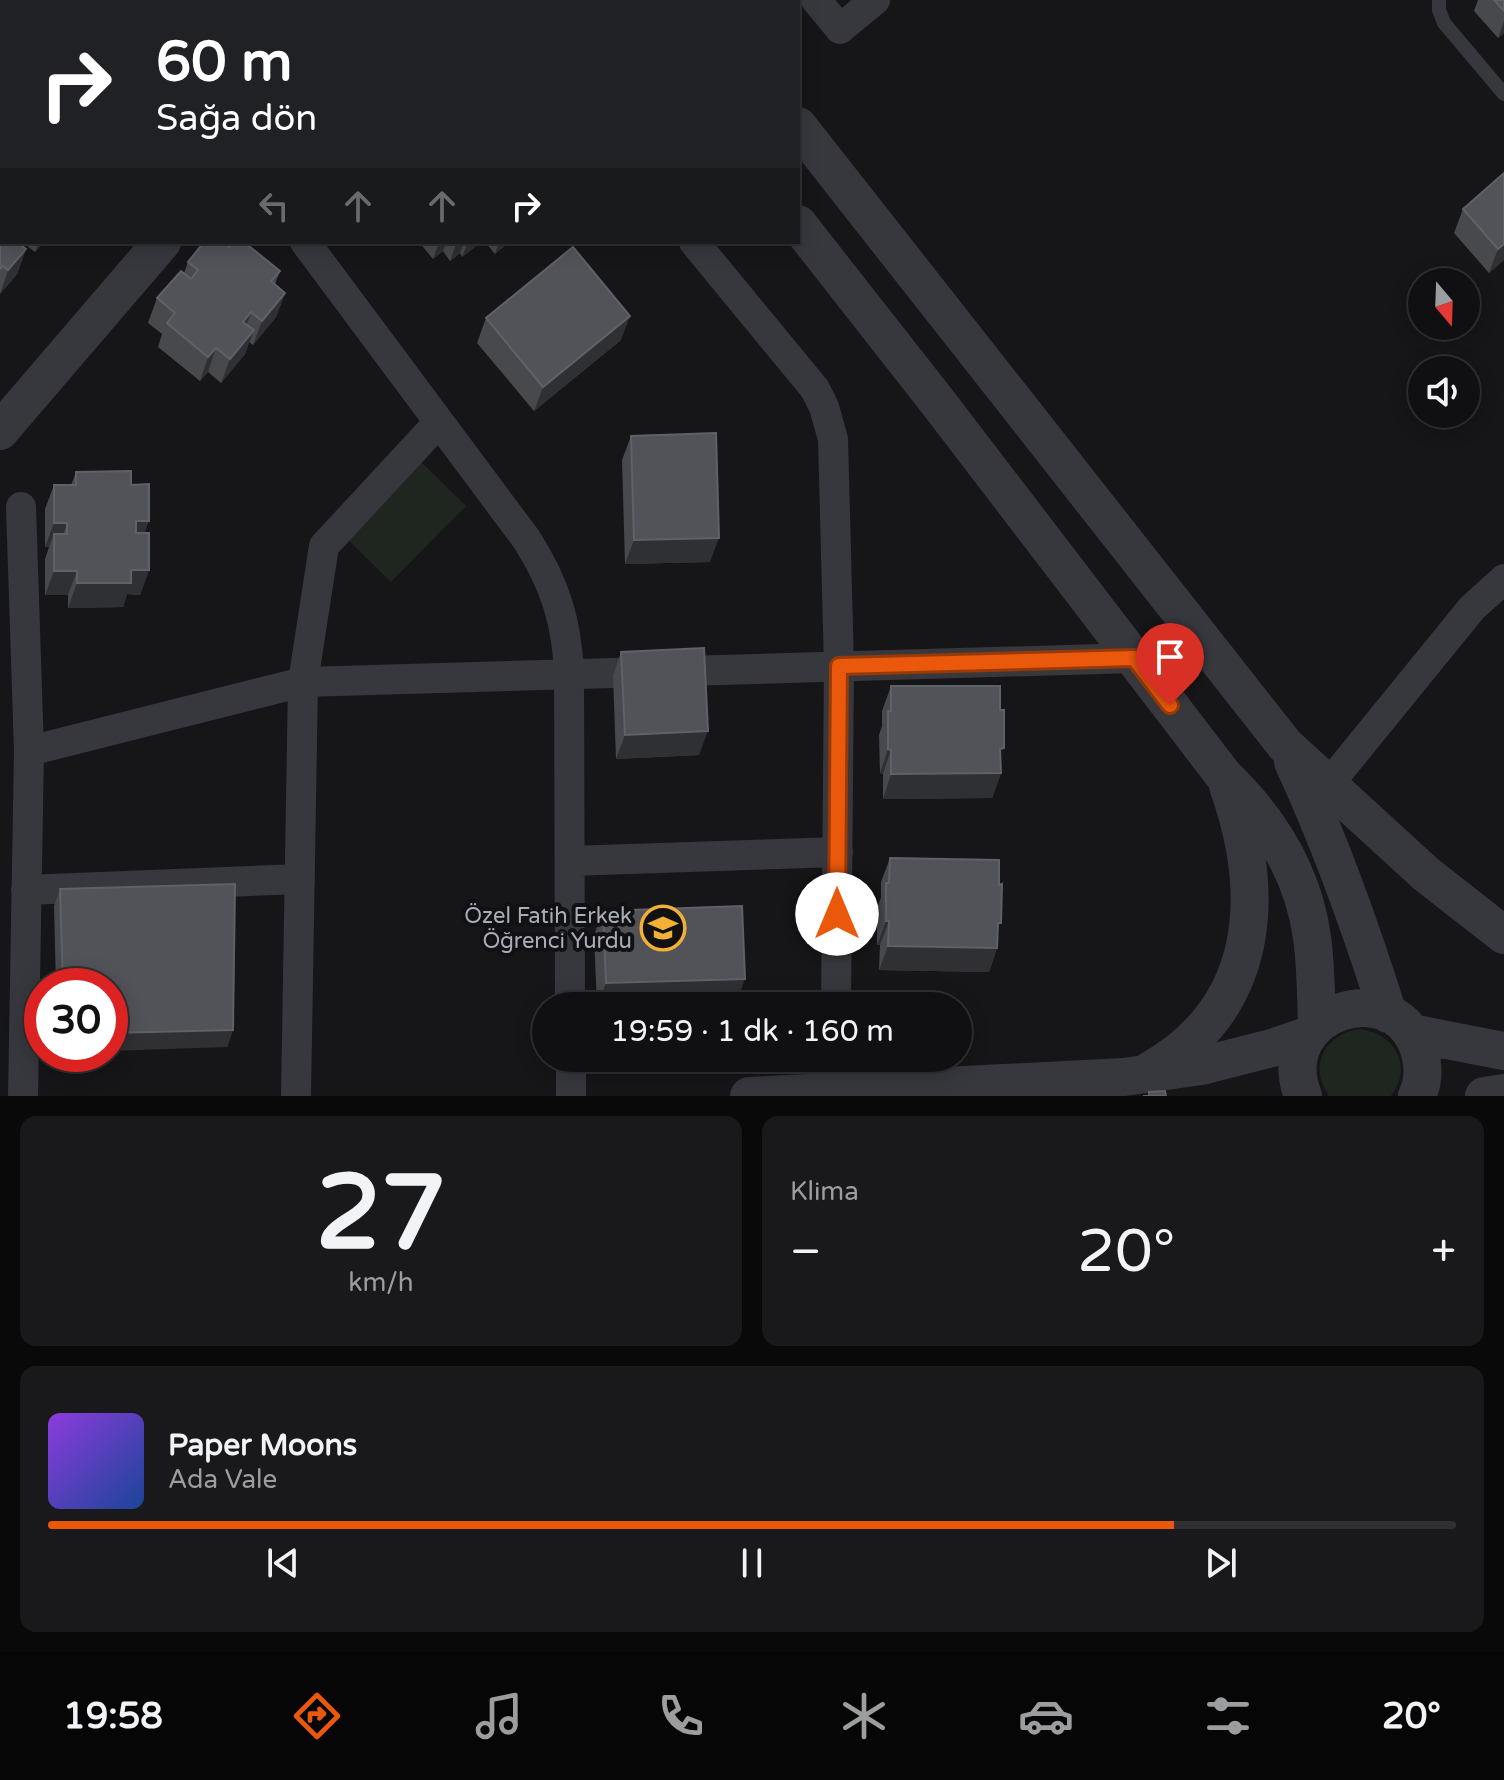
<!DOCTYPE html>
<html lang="tr">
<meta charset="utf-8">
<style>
:root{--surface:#101012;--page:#19191b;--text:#f1f3f6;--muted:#9c9d9f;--line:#303032;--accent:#ea580c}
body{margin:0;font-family:"Varela Round",sans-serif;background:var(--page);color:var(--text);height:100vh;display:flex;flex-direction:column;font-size:30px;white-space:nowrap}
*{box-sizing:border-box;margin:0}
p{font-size:26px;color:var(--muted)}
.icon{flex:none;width:44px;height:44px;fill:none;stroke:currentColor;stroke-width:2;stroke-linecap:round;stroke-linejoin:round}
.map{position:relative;height:1096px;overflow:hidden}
.panel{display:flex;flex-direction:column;gap:20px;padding:20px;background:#09090a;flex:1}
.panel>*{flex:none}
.banner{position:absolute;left:0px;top:0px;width:800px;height:244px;box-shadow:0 4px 20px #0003,0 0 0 2px var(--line);background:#202124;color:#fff;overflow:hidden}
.needle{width:52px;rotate:161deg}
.tools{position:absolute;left:1408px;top:268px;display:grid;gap:16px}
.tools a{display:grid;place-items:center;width:72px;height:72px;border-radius:50%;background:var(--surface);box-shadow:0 4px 20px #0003,0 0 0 2px var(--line);font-size:40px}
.speed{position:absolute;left:24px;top:968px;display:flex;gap:16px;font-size:40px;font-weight:700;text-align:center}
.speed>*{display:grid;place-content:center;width:104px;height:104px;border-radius:50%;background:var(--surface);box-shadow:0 4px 20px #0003,0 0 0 2px var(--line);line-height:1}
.speed .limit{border:12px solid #d22;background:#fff;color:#111}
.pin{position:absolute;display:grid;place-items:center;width:68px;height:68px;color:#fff;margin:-82px -34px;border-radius:50% 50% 50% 0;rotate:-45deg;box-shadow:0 0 8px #0007}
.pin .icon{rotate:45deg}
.me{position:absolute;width:88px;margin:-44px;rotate:0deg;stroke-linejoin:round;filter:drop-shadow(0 0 6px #0008)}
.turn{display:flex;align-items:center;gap:28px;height:168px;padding:0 24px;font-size:36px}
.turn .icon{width:104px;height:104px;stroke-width:2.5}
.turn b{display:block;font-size:56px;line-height:68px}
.lanes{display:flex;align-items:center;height:76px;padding:0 24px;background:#0003;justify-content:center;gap:40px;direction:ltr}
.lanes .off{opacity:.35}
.big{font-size:60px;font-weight:600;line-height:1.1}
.panel .tile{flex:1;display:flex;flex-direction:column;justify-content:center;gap:12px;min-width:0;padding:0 28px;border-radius:16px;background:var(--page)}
.panel .dial{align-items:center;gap:0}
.dial b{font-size:104px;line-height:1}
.song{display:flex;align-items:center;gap:24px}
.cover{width:96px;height:96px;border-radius:12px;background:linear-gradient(135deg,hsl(270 70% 55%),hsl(220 70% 35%))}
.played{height:8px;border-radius:4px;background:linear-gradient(90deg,var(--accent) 80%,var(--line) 80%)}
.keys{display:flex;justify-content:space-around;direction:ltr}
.heat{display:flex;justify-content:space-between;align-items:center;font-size:44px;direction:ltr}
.panel .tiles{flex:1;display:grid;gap:20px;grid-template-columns:1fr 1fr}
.tile:last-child{grid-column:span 2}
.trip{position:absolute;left:532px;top:992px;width:440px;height:80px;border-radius:40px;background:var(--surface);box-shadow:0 4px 20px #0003,0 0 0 2px var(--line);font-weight:600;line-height:80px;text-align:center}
.dock{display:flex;height:128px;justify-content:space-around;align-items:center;background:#060607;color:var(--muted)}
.dock .icon{width:56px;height:56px}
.dock .current{color:var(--accent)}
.dock b{font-size:36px;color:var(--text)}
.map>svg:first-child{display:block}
</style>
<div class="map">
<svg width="1504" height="1096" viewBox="0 0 1504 1096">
<rect width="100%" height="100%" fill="#161618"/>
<!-- green -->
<path fill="#1e261f" d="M412 453 466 506 391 582 337 529Z
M1359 1029C1394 1033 1414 1065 1391 1096H1329C1308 1066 1324 1035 1359 1029Z"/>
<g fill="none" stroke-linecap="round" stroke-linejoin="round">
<!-- service -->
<path stroke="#37383d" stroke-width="14" d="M181 0 183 2
M1439 0V10L1444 23 1504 94
M0 63 2 60
M0 160 2 158"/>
<!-- minor -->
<path stroke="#37383d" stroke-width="30" d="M89 0 91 2
M494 0 496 2
M816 0 840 29 875 0
M0 3 3 0
M305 242 527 540C555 584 567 622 569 674L570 1006
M694 242 815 389 824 407 833 439 839 666 836 1006
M21 507 29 751 23 1096
M29 751 303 682 1134 658
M1328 785 1472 608 1504 579
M570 861 838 852
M26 890 300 879
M571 1058V1096
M836 1091V1058
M296 1096 303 682 324 546 439 422"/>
<!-- tertiary -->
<path stroke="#37383d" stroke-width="38" d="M623 0 624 2
M703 0 704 2
M386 2 388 0
M798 126 1285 745 1426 874 1504 935
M798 224 940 405 1224 776C1270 820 1303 873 1312 937 1316 966 1316 996 1317 1024
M0 431 162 242
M1293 762C1331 844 1361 928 1388 1014
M1411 1033 1504 1051
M1149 1071C1260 1009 1267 896 1228 786
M749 1096 1124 1077 1201 1066 1272 1048 1307 1036
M1303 1096C1270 1011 1398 971 1420 1053 1424 1068 1423 1083 1417 1096
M1484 1096 1504 1093"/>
</g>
<!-- wall -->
<path fill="#47494d" d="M1478 0H1504V33L1498 38 1474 11Z
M1504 173V260L1489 273 1454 233 1463 209Z
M2 174V242H22L20 245 26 249 17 274 0 294V193L2 191 0 190V180Z
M22 242H44L35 252Z
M419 242H481L462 257 460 253 450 261 443 251 433 259Z
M485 242H509L495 254Z
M229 247 280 271 275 284 285 293 276 317 253 345 249 342 245 354 221 383 208 372 200 381 158 347 162 334 148 323 157 298 184 273 188 262Z
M486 318 621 340 534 411 477 343Z
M631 436 710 562 625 564 622 460Z
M76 472 131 485 144 533 149 570 140 595 127 594 123 607 68 608V595H45V559L49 547H45V509L54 485H71Z
M621 652 699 755 616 759 613 676Z
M891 686 1001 757V773L992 798 883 799V774L880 773 879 735 882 726V711Z
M890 858 998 932 997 948 989 972 879 970 880 945H877V907L881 898V882Z
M60 889 233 1030 227 1047 110 986H56L54 906Z
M603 911 736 1003 643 1006H597L594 935Z"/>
<!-- shaded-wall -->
<path fill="#2f3033" d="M1504 21V33L1498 38Z
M39 242H44L35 252Z
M439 242H446L443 251 433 259Z
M457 242H464L460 253 450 261Z
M468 242H481L462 257Z
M499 242H509L495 254Z
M1504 244V260L1489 273 1498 249Z
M26 249 17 274 0 294 8 270Z
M285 293 276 317 253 345 262 321Z
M251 312 243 336V322Z
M630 316 621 340 534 411 543 387Z
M254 330 245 354 221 383 230 359Z
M216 348 208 372 200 381 208 357Z
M136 521H149L140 545H127Z
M54 523H67L59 547 54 534 49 547H45Z
M719 538 710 562 625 564 634 540Z
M131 570H149L140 595 127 594 123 607 68 608 77 583Z
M54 571H77L68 595H45Z
M708 731 699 755 616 759 625 735Z
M888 749 891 750 883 774 880 773Z
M1001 773 992 798 883 799 891 774Z
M886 921H889L880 945H877Z
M888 946 997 948 989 972 879 970Z
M745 979 736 1003 643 1006H598L606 983Z
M233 1030 227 1047 110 1051V1033Z"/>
<!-- building -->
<path fill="#525359" stroke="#5f6168" stroke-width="2" d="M1494 0H1504V11Z
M1504 173V244L1498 249 1463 209Z
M2 191V242H17L26 249 8 270 3 266 0 269V193Z
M204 242H224L229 247 233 242H244L280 271 271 281 285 293 262 321 251 312 243 322 254 330 230 359 216 348 208 357 167 323 175 313 157 298 181 271 191 279 198 270 188 262Z
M573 247 630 316 543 387 486 318Z
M716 433 719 538 634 540 631 436Z
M131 471V485L149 484V521H136V533H149V570H131V583H77V571H54V534H67V523H54V485H76V472Z
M704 648 708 731 625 735 621 652Z
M891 686H1000V710H1004V748L1000 749 1001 773 891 774V750L888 749V711H891Z
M890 858 999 860V885L1002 884 1001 923H998L997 948 888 946 889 921H886V883H889Z
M235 884 233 1030 110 1033V986H63L60 889Z
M742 906 745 979 606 983 603 911Z
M1165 1091 1166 1096H1143H1149V1092Z"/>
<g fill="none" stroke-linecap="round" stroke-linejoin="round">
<!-- route casing -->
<g stroke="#983908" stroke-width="20">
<path id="route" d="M837 914 839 666 1134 658 1170 705"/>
</g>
<!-- route -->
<use href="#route" stroke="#ea580c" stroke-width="14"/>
</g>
<!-- icons -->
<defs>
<g id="school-ring" transform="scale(2.3)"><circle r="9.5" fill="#111113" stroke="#f2b134" stroke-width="1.5"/><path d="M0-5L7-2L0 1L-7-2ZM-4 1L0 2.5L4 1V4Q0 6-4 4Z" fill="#f2b134"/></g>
</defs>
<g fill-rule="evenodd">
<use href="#school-ring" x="663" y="928"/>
</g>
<g text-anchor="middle" stroke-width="8" stroke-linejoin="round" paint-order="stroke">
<!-- poi labels -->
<g font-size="22" fill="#a8adb8" stroke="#111113" text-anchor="end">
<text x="632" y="923">Özel Fatih Erkek<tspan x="632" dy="25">Öğrenci Yurdu</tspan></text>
</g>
</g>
</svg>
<div class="tools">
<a><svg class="needle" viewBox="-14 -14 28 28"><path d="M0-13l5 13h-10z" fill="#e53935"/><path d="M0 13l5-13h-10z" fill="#9c9d9f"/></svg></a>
<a><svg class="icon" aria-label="sound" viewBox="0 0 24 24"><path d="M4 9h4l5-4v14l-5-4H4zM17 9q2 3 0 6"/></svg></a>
</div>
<div class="speed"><div class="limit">30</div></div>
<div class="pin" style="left:1170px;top:705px;background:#d93025"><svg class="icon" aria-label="arrive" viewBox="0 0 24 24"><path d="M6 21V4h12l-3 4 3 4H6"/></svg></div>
<svg class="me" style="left:837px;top:914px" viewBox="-20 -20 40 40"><circle r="19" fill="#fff"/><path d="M0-13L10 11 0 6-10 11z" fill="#ea580c"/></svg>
<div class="trip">19:59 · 1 dk · 160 m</div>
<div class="banner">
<div class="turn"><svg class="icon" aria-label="right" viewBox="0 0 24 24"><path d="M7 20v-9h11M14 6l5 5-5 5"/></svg><div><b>60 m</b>Sağa dön</div></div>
<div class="lanes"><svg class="icon off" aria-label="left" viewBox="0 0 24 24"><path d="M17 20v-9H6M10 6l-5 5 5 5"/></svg><svg class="icon off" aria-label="ahead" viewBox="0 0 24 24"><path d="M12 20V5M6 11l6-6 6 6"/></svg><svg class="icon off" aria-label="ahead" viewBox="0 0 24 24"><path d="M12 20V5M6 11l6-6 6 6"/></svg><svg class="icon" aria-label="right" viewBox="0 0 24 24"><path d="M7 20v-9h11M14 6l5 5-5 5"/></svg></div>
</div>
</div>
<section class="panel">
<div class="tiles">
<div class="tile dial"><b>27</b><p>km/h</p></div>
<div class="tile"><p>Klima</p>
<div class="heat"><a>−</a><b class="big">20°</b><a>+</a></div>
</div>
<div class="tile">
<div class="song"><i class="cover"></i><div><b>Paper Moons</b><p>Ada Vale</p></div></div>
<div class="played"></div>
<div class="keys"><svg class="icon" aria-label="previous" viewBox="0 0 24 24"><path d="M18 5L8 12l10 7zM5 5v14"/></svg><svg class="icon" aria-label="pause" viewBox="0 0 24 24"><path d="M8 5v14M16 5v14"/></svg><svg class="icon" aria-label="next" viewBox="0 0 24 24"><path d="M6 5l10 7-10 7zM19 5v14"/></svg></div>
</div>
</div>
</section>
<nav class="dock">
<b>19:58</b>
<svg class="icon current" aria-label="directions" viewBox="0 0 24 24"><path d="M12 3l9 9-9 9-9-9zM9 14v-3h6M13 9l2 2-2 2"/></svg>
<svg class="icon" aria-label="music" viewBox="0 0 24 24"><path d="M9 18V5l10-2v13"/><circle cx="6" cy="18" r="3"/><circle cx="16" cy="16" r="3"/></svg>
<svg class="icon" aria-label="phone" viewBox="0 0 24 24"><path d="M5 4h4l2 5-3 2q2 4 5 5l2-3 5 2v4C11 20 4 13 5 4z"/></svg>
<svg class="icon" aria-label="climate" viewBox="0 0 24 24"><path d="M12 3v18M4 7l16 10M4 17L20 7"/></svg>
<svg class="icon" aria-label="car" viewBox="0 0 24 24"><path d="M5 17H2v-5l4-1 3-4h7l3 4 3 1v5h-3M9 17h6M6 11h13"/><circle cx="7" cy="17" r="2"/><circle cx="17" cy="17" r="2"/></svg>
<svg class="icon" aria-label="filters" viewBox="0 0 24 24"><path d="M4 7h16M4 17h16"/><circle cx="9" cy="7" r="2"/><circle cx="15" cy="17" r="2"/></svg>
<b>20°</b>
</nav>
